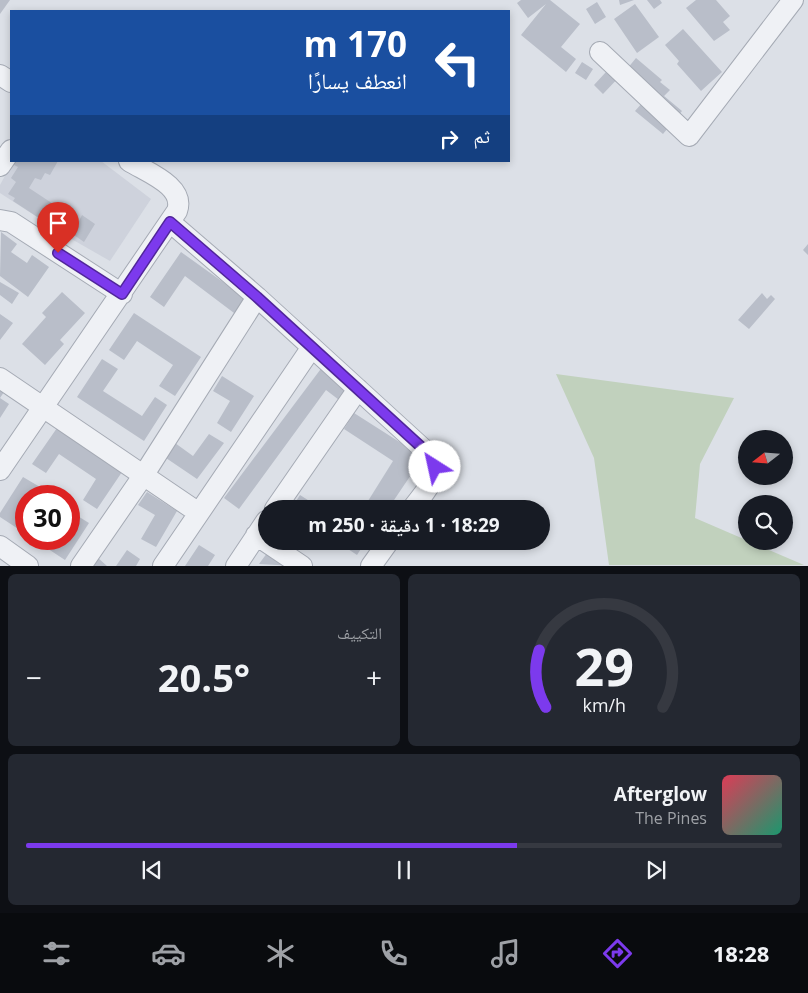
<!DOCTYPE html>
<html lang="ar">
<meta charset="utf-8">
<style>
:root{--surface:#171b24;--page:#242831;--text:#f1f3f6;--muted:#9ea1a6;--line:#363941;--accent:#7c3aed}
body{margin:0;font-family:"Open Sans","Noto Naskh Arabic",sans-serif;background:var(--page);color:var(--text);direction:rtl;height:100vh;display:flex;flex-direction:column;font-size:19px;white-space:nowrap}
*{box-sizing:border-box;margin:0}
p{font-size:16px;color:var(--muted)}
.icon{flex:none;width:28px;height:28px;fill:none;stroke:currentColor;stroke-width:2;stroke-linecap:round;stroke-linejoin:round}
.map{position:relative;height:566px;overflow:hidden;direction:ltr}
.panel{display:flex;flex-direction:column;gap:8px;padding:8px;background:#0d0f14;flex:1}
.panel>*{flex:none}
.top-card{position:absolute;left:10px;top:10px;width:500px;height:152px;border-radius:0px;box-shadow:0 2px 8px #0003;direction:rtl;background:#1a4fa0;color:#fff;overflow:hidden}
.needle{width:32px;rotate:253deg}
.buttons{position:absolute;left:738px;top:430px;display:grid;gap:10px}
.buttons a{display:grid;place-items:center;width:55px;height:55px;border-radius:50%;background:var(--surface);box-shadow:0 2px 8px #0003;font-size:25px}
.speed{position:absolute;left:15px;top:485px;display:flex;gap:10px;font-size:25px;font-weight:700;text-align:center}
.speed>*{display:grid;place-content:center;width:65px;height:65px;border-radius:50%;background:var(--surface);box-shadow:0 2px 8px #0003;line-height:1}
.speed .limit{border:8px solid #d22;background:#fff;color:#111}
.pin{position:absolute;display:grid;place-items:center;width:42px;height:42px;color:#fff;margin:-51px -21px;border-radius:50% 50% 50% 0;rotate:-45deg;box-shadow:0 0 5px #0007}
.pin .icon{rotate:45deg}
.me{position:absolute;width:55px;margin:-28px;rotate:325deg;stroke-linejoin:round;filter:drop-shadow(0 0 4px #0008)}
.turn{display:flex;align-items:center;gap:18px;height:105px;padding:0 20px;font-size:22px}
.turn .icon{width:65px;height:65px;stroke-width:2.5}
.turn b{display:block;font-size:35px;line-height:42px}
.then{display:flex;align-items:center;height:48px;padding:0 20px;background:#0003;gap:10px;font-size:19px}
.big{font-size:38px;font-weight:700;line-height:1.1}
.panel .card{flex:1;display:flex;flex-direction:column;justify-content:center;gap:8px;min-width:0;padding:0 18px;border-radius:8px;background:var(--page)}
.panel .dial{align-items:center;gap:0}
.dial svg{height:130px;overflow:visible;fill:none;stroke:var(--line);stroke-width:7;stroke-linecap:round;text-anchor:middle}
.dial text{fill:var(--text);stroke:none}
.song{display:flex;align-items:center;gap:15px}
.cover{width:60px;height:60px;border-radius:8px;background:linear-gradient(135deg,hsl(350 70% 55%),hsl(160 70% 35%))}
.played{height:5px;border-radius:2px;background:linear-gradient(90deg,var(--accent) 65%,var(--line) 65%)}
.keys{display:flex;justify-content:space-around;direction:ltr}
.heat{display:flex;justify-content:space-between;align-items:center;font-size:28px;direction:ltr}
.panel .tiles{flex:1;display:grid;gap:8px;grid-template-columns:1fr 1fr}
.card:last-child{grid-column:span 2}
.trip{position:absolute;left:258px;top:500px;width:292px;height:50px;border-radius:25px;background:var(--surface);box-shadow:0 2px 8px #0003;font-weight:700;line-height:50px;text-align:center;direction:rtl}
.dock{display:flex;height:80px;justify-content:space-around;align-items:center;background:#090b0e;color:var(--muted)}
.dock .icon{width:35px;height:35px}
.dock .selected{color:var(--accent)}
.dock b{font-size:22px;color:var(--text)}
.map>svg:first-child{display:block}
</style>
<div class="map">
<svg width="808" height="566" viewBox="0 0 808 566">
<rect width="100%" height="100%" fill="#dce0e7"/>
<!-- built -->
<path fill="#ced2dc" d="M13 161H101L151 199 110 261 68 237 0 193V185Z"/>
<!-- green -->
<path fill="#c1d1bd" d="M556 374 734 398 700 464 695 518 804 565H609L594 458Z"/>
<!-- building -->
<path fill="#b9bec9" d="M0 0H10L0 14Z
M521 0H550L580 24 561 47 576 59 566 72 521 35 546 4 528 18 517 3Z
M619 0H634L620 5Z
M647 0H660L662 3 654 9Z
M696 0H716L730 16 723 22 730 30 714 41 686 8Z
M597 2 606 17 595 24 586 9Z
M635 4 659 37 637 53 614 19Z
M683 29 722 72 701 91 677 64 679 61 665 45Z
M636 58 662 80 660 82 670 90 664 96 682 111 663 134 635 111 643 102 622 74 603 94 594 85 617 60 627 69Z
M582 62 593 69 586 80 575 73Z
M13 161H58L50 175 45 173 41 180 35 178 29 188 79 221 82 215 95 224 84 242 71 233 68 237 13 201 15 198 8 194 16 182 11 178 18 167 12 164Z
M1 232 17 244 11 252 27 263 32 255 49 267 28 297 0 276Z
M808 244V255L803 250Z
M181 252 248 300 238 316 185 276 164 307 150 297Z
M0 282 19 293 12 304 0 295Z
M62 292 85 313 60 340 64 344 45 365 22 344 46 317 42 313Z
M762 293 767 299 771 295 775 299 749 329 738 320Z
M134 313 201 357 175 396 159 386 173 365 137 341 124 360 109 350Z
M0 314 13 323 0 340Z
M102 359 118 369 103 391 142 416 155 397 167 405 144 441 77 397Z
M323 366 354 390 343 403 326 390 239 509 224 498Z
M222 376 254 396 231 432 217 423 230 401 213 391Z
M0 389 4 392 0 398 9 404 0 418Z
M354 413 423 457 388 509H363L393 461 344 429Z
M57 428 122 472 97 509 83 500 96 479 59 454 46 473 32 464Z
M209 434 224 443 197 479 166 458 175 443 193 456Z
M23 477 40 487 34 496H26V534L0 517V513Z
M147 492 177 511 156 547 141 539 155 515 138 505Z
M300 495 322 509H291Z
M76 515 89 523 65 560 33 539H69V525Z
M336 541H366L357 555Z
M199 545 215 555 208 566H185Z
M270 549 295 566 259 564Z
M127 550 140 559 136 566H116Z
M97 557 107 566H91Z"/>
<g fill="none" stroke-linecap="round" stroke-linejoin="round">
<!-- minor casing -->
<g stroke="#a5aab4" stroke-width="22">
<path id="minor" d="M600 52 689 136 793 0
M0 75 11 82
M0 166 11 150
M0 220 11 222 122 294
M170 222 257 297 430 455C443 476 424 492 412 509
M0 378 199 513
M0 470 177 211C186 186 146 172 129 161
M275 509 358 389
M256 535 302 566
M0 546 28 566
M81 566 143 476 257 297
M163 566 312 347
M236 566 266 521
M371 566 389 541"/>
</g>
<!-- minor -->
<use href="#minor" stroke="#eff1f5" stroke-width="20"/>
</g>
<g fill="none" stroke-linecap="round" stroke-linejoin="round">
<!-- route casing -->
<g stroke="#51269a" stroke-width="12">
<path id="route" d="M58 253 122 294 170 222 257 297 430 455 435 467"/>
</g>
<!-- route -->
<use href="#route" stroke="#7c3aed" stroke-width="9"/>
</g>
</svg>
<div class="buttons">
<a><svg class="needle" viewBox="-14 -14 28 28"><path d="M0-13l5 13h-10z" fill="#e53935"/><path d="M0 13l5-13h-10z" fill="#9ea1a6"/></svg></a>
<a><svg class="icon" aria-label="search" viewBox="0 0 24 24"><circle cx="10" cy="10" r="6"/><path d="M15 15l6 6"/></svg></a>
</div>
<div class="speed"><div class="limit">30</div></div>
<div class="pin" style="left:58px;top:253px;background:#d93025"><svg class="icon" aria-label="arrive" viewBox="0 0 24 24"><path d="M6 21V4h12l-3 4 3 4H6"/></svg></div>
<svg class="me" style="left:435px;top:467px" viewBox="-20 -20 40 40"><circle r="19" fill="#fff"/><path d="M0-13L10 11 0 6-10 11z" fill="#7c3aed"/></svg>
<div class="trip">18:29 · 1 دقيقة · 250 m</div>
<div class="top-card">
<div class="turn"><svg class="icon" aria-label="left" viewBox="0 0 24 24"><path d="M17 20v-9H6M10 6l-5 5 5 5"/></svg><div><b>170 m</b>انعطف يسارًا</div></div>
<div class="then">ثم<svg class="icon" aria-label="right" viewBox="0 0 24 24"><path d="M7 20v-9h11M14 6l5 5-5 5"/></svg></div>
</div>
</div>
<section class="panel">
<div class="tiles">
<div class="card dial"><svg viewBox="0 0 100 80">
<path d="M14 69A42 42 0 1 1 86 69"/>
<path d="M14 69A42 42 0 0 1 10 34" stroke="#7c3aed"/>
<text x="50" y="56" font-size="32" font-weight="700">29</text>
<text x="50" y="72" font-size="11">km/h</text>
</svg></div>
<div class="card"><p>التكييف</p>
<div class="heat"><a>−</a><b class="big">20.5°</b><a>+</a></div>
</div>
<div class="card">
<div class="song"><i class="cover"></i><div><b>Afterglow</b><p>The Pines</p></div></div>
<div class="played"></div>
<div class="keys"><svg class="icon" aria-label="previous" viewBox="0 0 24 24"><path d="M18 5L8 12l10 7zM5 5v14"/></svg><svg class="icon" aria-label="pause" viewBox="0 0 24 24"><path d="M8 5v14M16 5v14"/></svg><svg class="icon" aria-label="next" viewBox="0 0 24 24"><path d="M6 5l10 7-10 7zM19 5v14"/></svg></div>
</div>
</div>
</section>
<nav class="dock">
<b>18:28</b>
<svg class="icon selected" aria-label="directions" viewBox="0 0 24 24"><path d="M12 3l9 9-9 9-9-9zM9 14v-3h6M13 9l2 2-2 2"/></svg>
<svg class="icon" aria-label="music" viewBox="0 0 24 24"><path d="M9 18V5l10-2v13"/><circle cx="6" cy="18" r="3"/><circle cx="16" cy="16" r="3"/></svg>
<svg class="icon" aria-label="phone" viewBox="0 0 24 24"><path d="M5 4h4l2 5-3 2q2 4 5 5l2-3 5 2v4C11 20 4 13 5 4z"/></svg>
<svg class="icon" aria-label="climate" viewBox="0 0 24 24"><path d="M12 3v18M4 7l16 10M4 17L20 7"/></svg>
<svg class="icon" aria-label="car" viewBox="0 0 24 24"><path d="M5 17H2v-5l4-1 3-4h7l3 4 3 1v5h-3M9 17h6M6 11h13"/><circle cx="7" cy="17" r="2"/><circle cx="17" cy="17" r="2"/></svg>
<svg class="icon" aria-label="filters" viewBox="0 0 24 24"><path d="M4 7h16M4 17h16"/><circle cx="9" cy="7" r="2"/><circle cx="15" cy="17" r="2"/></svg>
</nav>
